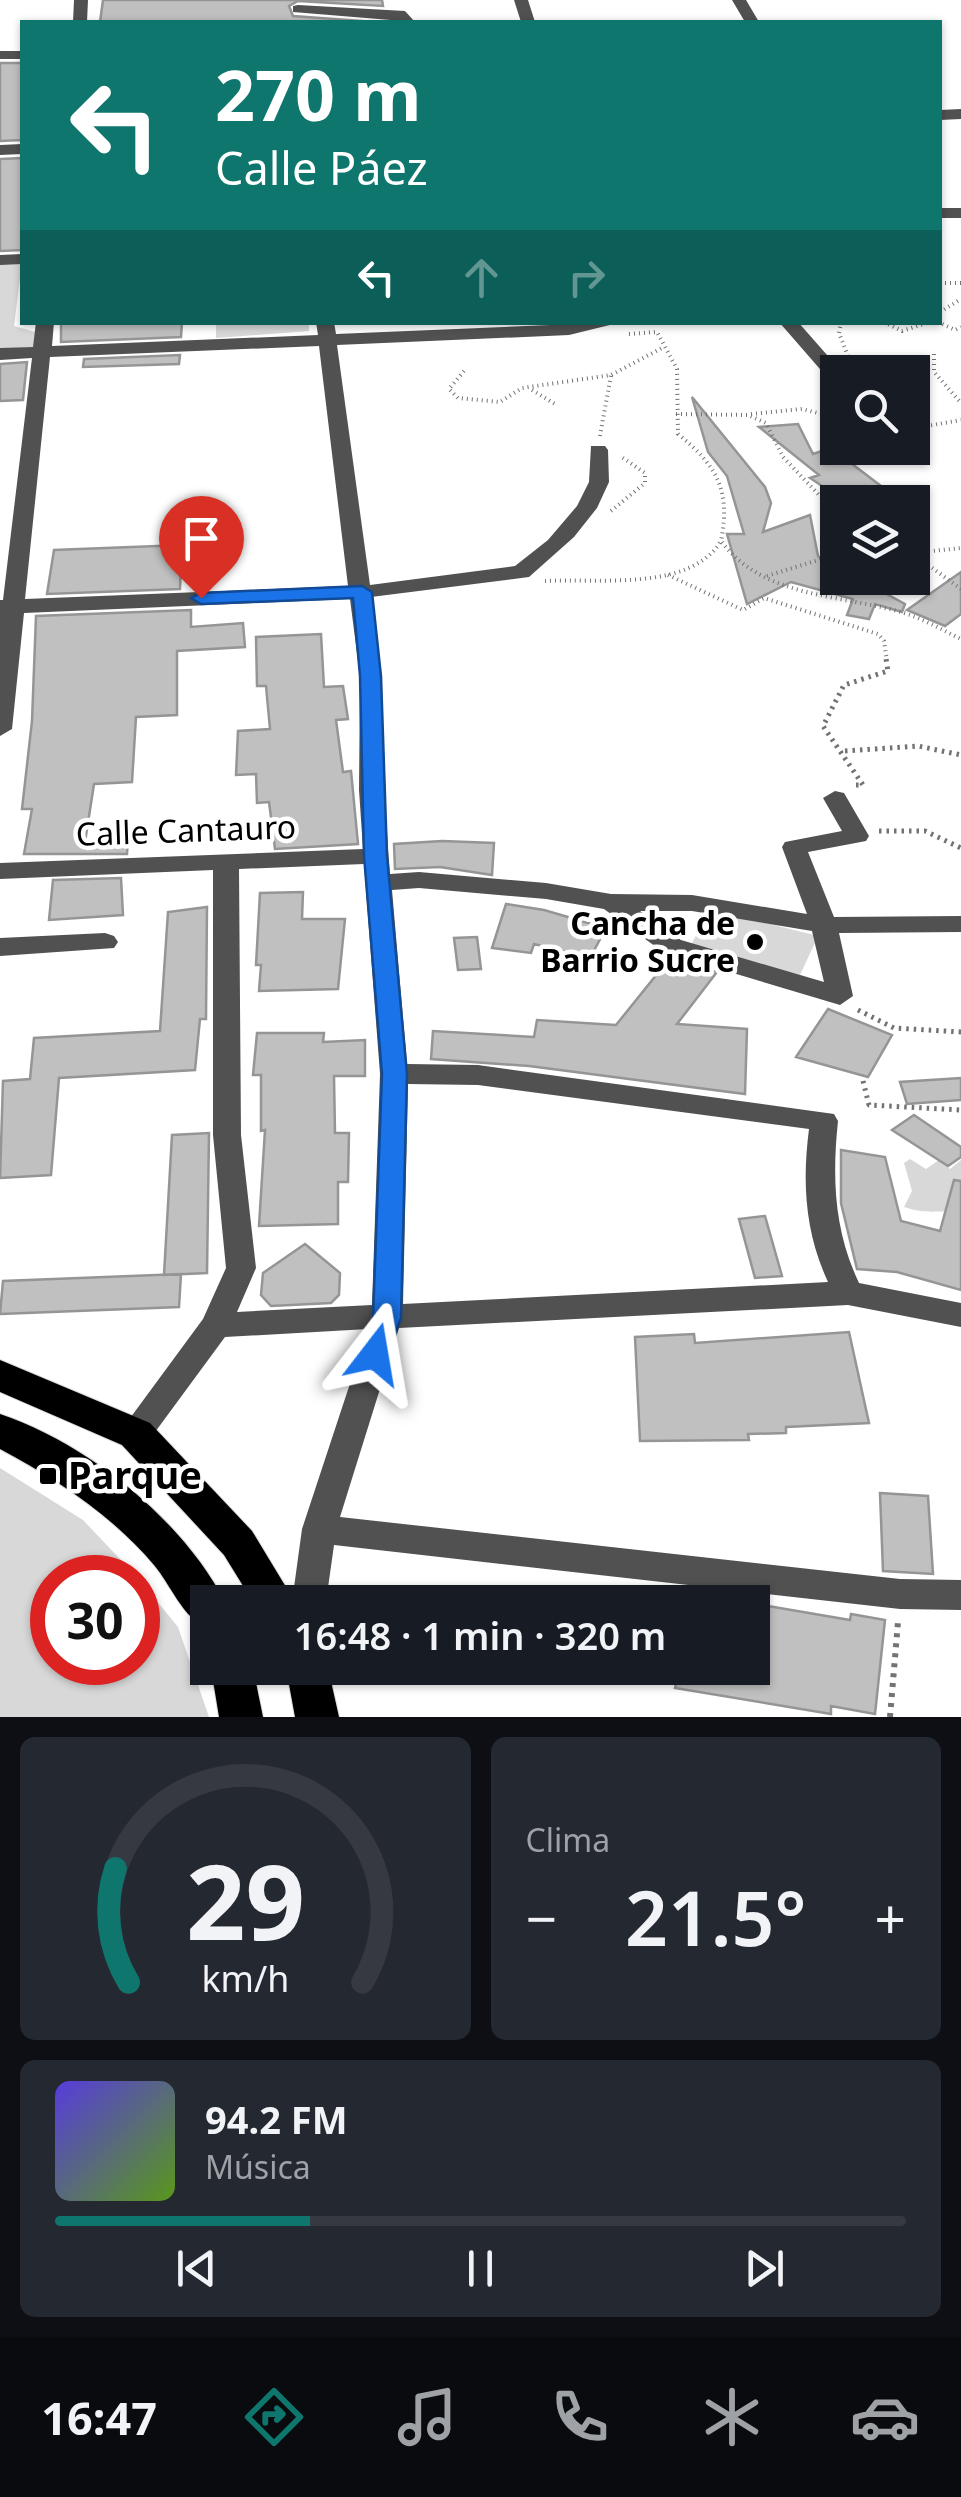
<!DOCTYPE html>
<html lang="es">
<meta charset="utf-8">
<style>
:root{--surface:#171b24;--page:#242831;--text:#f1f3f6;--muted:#9ea1a6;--line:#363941;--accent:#0f766e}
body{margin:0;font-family:"Noto Sans",sans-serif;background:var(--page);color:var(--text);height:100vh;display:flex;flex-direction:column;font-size:38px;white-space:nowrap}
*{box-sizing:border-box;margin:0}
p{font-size:32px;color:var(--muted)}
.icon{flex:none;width:55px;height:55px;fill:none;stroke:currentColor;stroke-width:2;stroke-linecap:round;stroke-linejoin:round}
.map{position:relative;height:1717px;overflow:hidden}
.sheet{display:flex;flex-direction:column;gap:20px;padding:20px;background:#0d0f14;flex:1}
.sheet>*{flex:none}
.banner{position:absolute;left:20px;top:20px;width:922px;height:305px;border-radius:0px;box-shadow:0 2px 8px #0004;background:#0f766e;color:#fff;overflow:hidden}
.buttons{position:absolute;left:820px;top:355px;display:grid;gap:20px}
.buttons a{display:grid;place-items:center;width:110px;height:110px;border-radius:0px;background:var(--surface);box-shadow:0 2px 8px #0004;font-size:50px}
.speed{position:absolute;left:30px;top:1555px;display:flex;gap:20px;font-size:50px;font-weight:700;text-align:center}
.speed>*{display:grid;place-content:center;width:130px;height:130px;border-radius:50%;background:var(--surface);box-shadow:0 2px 8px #0004;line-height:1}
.speed .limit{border:15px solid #d22;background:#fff;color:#111}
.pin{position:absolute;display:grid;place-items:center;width:85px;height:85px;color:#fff;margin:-102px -42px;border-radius:50% 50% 50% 0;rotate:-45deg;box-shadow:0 0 10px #0007}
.pin .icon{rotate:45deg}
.me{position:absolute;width:110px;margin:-55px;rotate:14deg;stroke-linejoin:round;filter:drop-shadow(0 0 8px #0008)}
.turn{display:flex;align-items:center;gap:35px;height:210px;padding:0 30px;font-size:45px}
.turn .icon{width:130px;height:130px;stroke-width:2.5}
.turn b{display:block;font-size:70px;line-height:85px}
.lanes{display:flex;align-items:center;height:95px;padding:0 30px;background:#0003;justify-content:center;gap:50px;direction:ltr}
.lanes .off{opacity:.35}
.big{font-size:75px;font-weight:600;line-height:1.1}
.sheet .widget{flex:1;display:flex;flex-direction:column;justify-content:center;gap:15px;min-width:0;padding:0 35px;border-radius:15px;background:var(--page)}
.sheet .dial{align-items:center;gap:0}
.dial svg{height:260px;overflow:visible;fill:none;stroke:var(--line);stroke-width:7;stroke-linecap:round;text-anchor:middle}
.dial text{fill:var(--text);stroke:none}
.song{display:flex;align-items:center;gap:30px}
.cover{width:120px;height:120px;border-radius:15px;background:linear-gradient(135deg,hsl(250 70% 55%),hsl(90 70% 35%))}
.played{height:10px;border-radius:5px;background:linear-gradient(90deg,var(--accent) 30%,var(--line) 30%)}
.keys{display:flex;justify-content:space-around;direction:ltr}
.heat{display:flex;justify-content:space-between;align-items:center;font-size:55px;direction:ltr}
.sheet .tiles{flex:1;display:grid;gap:20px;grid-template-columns:1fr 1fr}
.widget:last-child{grid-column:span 2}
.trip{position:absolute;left:190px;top:1585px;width:580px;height:100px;border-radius:0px;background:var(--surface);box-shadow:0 2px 8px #0004;font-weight:600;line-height:100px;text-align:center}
.tabs{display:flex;height:160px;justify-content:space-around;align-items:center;background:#090b0e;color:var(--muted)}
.tabs .icon{width:70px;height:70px}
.tabs .on{color:var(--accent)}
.tabs b{font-size:45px;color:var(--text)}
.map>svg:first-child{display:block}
</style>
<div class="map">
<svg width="961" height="1717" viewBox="0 0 961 1717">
<rect width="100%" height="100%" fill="#fff"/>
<!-- green -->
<path fill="#d8d8d8" d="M22 263 14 326 39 333 38 347 0 349V264Z
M216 323H309V331L216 338Z
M710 909 818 936 800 975 690 947Z
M910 1159 926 1169 939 1160 950 1169 961 1160V1214C940 1208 931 1216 904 1207L912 1191 904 1163Z
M0 1468 83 1520 137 1577 52 1578V1662H138V1578L178 1627 209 1717H0Z"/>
<!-- building -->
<path fill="#c0c0c0" stroke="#959595" stroke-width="2.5" d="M103 0H382L383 6 298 1 289 6 293 16 375 22H100Z
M0 63H22V140L0 141Z
M22 158V250L0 251V159Z
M61 322H182L181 337 61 342Z
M180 355 179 364 83 367 84 359Z
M27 362 23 400 0 401V364Z
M692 397 765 487 771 503 763 532 810 515 818 556 838 567V578H857L905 604 902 612 875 604 869 619 847 615 853 599 791 582 747 604 727 534H744L727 476 708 452Z
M798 424 813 454 831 448 902 502H846L810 478 819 475 759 427Z
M182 545 180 589 47 594 54 550Z
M961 572V614L945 626 907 610Z
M191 610V627L243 623 245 647 177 651V715L136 717 132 782 94 784 85 842 128 840 127 854H24L32 809H22L32 721 36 616Z
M321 634 324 687 343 686 348 719 336 720 343 772 351 771 358 844 275 849 269 802 257 803 256 774 236 775 238 731 270 729 266 686H257L256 637Z
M442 841 494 843 492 875 440 867 395 869 394 844Z
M121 878 123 915 49 920 53 880Z
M303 892 302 919H345L338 989 259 991 261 965H256L260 893Z
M506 904 544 910 606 928 590 958 534 944 531 953 492 948Z
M207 907 206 1019H200L195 1070 59 1078 51 1175 0 1178 3 1081 30 1079 34 1038 160 1031 168 912Z
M477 937 481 969 458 970 454 938Z
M670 958 717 972 677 1024 747 1029 745 1094 529 1066 431 1059 433 1031 534 1037 537 1020 616 1025Z
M828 1009 892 1035 868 1077 796 1057Z
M257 1033H324L323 1042 365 1040V1076H334L335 1133H349L348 1182H338V1224L259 1226 265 1130 261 1131V1075H253Z
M961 1078V1100L907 1104 900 1082Z
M914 1115 961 1147V1157L948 1166 892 1130Z
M209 1133 207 1273 164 1275 172 1135Z
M841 1150 885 1157 901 1221 940 1231 954 1180 961 1181V1290L897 1272 857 1269 841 1203Z
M765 1216 782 1276 755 1278 739 1219Z
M305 1244 340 1273 339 1295 331 1303 271 1306 261 1295 263 1273Z
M181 1274 179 1307 0 1314 3 1281Z
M849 1332 869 1423 786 1427V1433L748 1434 749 1440 640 1441 635 1337 694 1334 695 1343Z
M880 1493 928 1496 933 1574 883 1571Z
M768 1606 850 1620 851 1614 885 1620 875 1714 831 1706V1714L675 1688 680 1668H759Z"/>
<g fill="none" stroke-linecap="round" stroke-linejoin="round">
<!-- highway casing -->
<g stroke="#dbdbdb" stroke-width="2">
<path id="highway" d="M0 1360 150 1423 252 1531 295 1602H253L224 1555 122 1445 0 1392Z
M0 1414C88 1444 182 1519 225 1602H208V1628C183 1619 171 1585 154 1565 112 1515 56 1479 0 1449Z
M211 1668H253L263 1717H219Z
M286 1668H328L339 1717H295Z"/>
</g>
<!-- path-far2 -->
<path stroke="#737373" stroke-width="4" stroke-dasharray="1 4" stroke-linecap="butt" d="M940 283H961
M940 312 961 299
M841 322 839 333 848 356
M884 322 902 331 930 322
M938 322 955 330 961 327
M629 334 657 332 677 369 678 434C717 466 731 490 721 541 764 599 841 594 904 613 924 619 942 630 961 639
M934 354V372L961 403
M464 371 449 389 458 398 500 402 522 388 611 375 662 348
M532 390 555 404
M838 396H828L838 406
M676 414 748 415 766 423 783 457 838 515
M751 414 802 409 838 418
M912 421 927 426 961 420
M600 436 611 375
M611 511 645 483V473L620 456
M912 553 961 589
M914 553 961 548
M668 575 743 610 764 598 878 634 884 641 887 661
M767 576 831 556 838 530
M545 581C598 578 690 592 721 541"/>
<!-- path-far1 -->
<path stroke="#737373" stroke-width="5" stroke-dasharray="2.5 5" stroke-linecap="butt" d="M845 751 918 746 961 755
M856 785H863L823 726 844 685 888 671 886 659
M879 831H925L961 848
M858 1010 894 1028 961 1032
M863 1081 869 1105 961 1110"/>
<!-- path -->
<path stroke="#737373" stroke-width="6" stroke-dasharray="4 6" stroke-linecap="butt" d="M890 1717 898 1622"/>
<!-- minor -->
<path fill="#515151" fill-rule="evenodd" d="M74 0H88L87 22H73Z
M514 0H528L535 22H521Z
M732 0H746L759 22H745Z
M298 5 405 11 415 22 293 12V6Z
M0 51H22V59H0Z
M961 109V119L940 120V110Z
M22 144V154L0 155V145Z
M940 208H961V218H940Z
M22 254V264L0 265V255Z
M36 322H54L52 346 318 335 316 322H334L336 334 622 322 569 335 337 345 370 585 515 566 548 540 577 506 589 482 591 446H605L608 450 609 482 597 508 574 537 529 577 371 597C384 689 382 782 390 874L419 872 546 883 611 894 692 895 807 914 782 847 785 842 842 831 823 798 835 791 844 793 869 836 866 841 808 852 834 917 961 916V932L839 933 853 996 840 1005 663 952 604 909 546 899 419 888 392 890 407 1064 478 1065 834 1114 838 1121C832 1178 834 1230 859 1283L961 1303V1327L848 1305 399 1328 340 1517 900 1579 961 1580V1610L900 1609 334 1545 326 1602H292L302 1529 368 1329 225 1337 147 1443 136 1447 125 1443 120 1434 125 1425 203 1319 226 1268 213 1135V870L0 879V863L363 849 359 790 360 677 350 599 24 613 12 729 0 736V600H3L32 358 0 360V348L33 347ZM319 346 348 586 25 599 50 357ZM364 864 380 1074 372 1305 237 1312 256 1268 241 1135 239 869ZM640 911H692L812 931 824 982 681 940ZM408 1084 478 1085 809 1129C802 1183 805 1232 828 1282L403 1304Z
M779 322H798L842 372 826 376Z
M105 933 114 936 118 942 114 948 0 956V938Z"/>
<!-- highway -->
<use href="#highway" fill="#000" fill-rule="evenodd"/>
</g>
<!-- route -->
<path fill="#1a73e8" stroke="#114b97" stroke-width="2.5" d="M362 586 372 592 381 676 387 856 407 1074 401 1318 385 1361H365L361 1354 373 1318 382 1074 364 856 360 676 353 598 201 604 191 598 201 593Z"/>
<!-- markers -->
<g fill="#000" stroke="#fff" stroke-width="4">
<circle cx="755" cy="942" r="10"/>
<rect x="38" y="1466" width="20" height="20" rx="5"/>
</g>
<g text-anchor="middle" stroke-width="9" stroke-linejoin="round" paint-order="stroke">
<!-- street labels -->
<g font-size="32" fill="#000" stroke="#fff">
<text transform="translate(186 831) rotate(-2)" y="11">Calle Cantauro</text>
</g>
<!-- poi labels -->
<g font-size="32" font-weight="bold" fill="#000" stroke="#fff" text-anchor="end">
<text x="735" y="935">Cancha de<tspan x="735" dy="37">Barrio Sucre</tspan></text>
</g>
<!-- near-poi labels -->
<g font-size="38" font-weight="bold" fill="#000" stroke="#fff" text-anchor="start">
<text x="68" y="1489">Parque</text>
</g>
</g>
</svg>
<div class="buttons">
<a><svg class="icon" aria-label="search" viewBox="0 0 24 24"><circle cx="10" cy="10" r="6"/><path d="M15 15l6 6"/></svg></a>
<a><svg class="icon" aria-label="layers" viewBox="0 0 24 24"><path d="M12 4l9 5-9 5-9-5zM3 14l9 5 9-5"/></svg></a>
</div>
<div class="speed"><div class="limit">30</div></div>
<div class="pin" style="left:201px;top:598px;background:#d93025"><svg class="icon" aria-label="arrive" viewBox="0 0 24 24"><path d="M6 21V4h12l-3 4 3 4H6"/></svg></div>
<svg class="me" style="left:375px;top:1354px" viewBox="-20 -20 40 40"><path d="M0-17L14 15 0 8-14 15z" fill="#1a73e8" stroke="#fff" stroke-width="4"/></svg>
<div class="trip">16:48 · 1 min · 320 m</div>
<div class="banner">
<div class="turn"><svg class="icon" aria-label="left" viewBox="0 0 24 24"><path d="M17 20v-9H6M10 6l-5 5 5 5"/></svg><div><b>270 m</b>Calle Páez</div></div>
<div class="lanes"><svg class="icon" aria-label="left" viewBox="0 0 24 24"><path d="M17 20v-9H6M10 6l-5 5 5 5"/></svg><svg class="icon off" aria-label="ahead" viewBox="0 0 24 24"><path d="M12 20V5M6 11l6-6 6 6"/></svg><svg class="icon off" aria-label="right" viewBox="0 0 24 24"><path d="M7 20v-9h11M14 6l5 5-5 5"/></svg></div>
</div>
</div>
<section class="sheet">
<div class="tiles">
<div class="widget dial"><svg viewBox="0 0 100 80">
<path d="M14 69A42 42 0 1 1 86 69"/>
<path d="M14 69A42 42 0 0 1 10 34" stroke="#0f766e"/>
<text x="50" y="56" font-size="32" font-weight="700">29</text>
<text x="50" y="72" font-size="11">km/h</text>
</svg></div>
<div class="widget"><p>Clima</p>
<div class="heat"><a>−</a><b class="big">21.5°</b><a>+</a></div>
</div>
<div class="widget">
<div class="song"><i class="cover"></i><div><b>94.2 FM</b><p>Música</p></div></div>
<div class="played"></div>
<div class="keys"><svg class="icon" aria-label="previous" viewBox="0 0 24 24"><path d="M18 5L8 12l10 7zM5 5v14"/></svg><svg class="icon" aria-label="pause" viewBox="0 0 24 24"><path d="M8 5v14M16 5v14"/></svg><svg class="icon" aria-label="next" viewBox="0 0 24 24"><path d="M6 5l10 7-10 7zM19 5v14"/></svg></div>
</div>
</div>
</section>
<nav class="tabs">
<b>16:47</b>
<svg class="icon on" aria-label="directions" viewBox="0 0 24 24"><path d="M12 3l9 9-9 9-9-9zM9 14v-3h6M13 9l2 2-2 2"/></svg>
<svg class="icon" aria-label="music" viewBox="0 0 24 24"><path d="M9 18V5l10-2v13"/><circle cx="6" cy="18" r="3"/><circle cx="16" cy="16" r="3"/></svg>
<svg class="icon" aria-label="phone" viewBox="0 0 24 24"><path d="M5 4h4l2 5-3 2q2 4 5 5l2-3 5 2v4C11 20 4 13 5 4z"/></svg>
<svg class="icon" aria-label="climate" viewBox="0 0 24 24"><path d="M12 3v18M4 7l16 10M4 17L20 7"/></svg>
<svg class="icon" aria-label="car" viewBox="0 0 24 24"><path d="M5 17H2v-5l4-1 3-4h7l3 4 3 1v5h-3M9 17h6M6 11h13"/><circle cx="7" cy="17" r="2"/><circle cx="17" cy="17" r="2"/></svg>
</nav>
